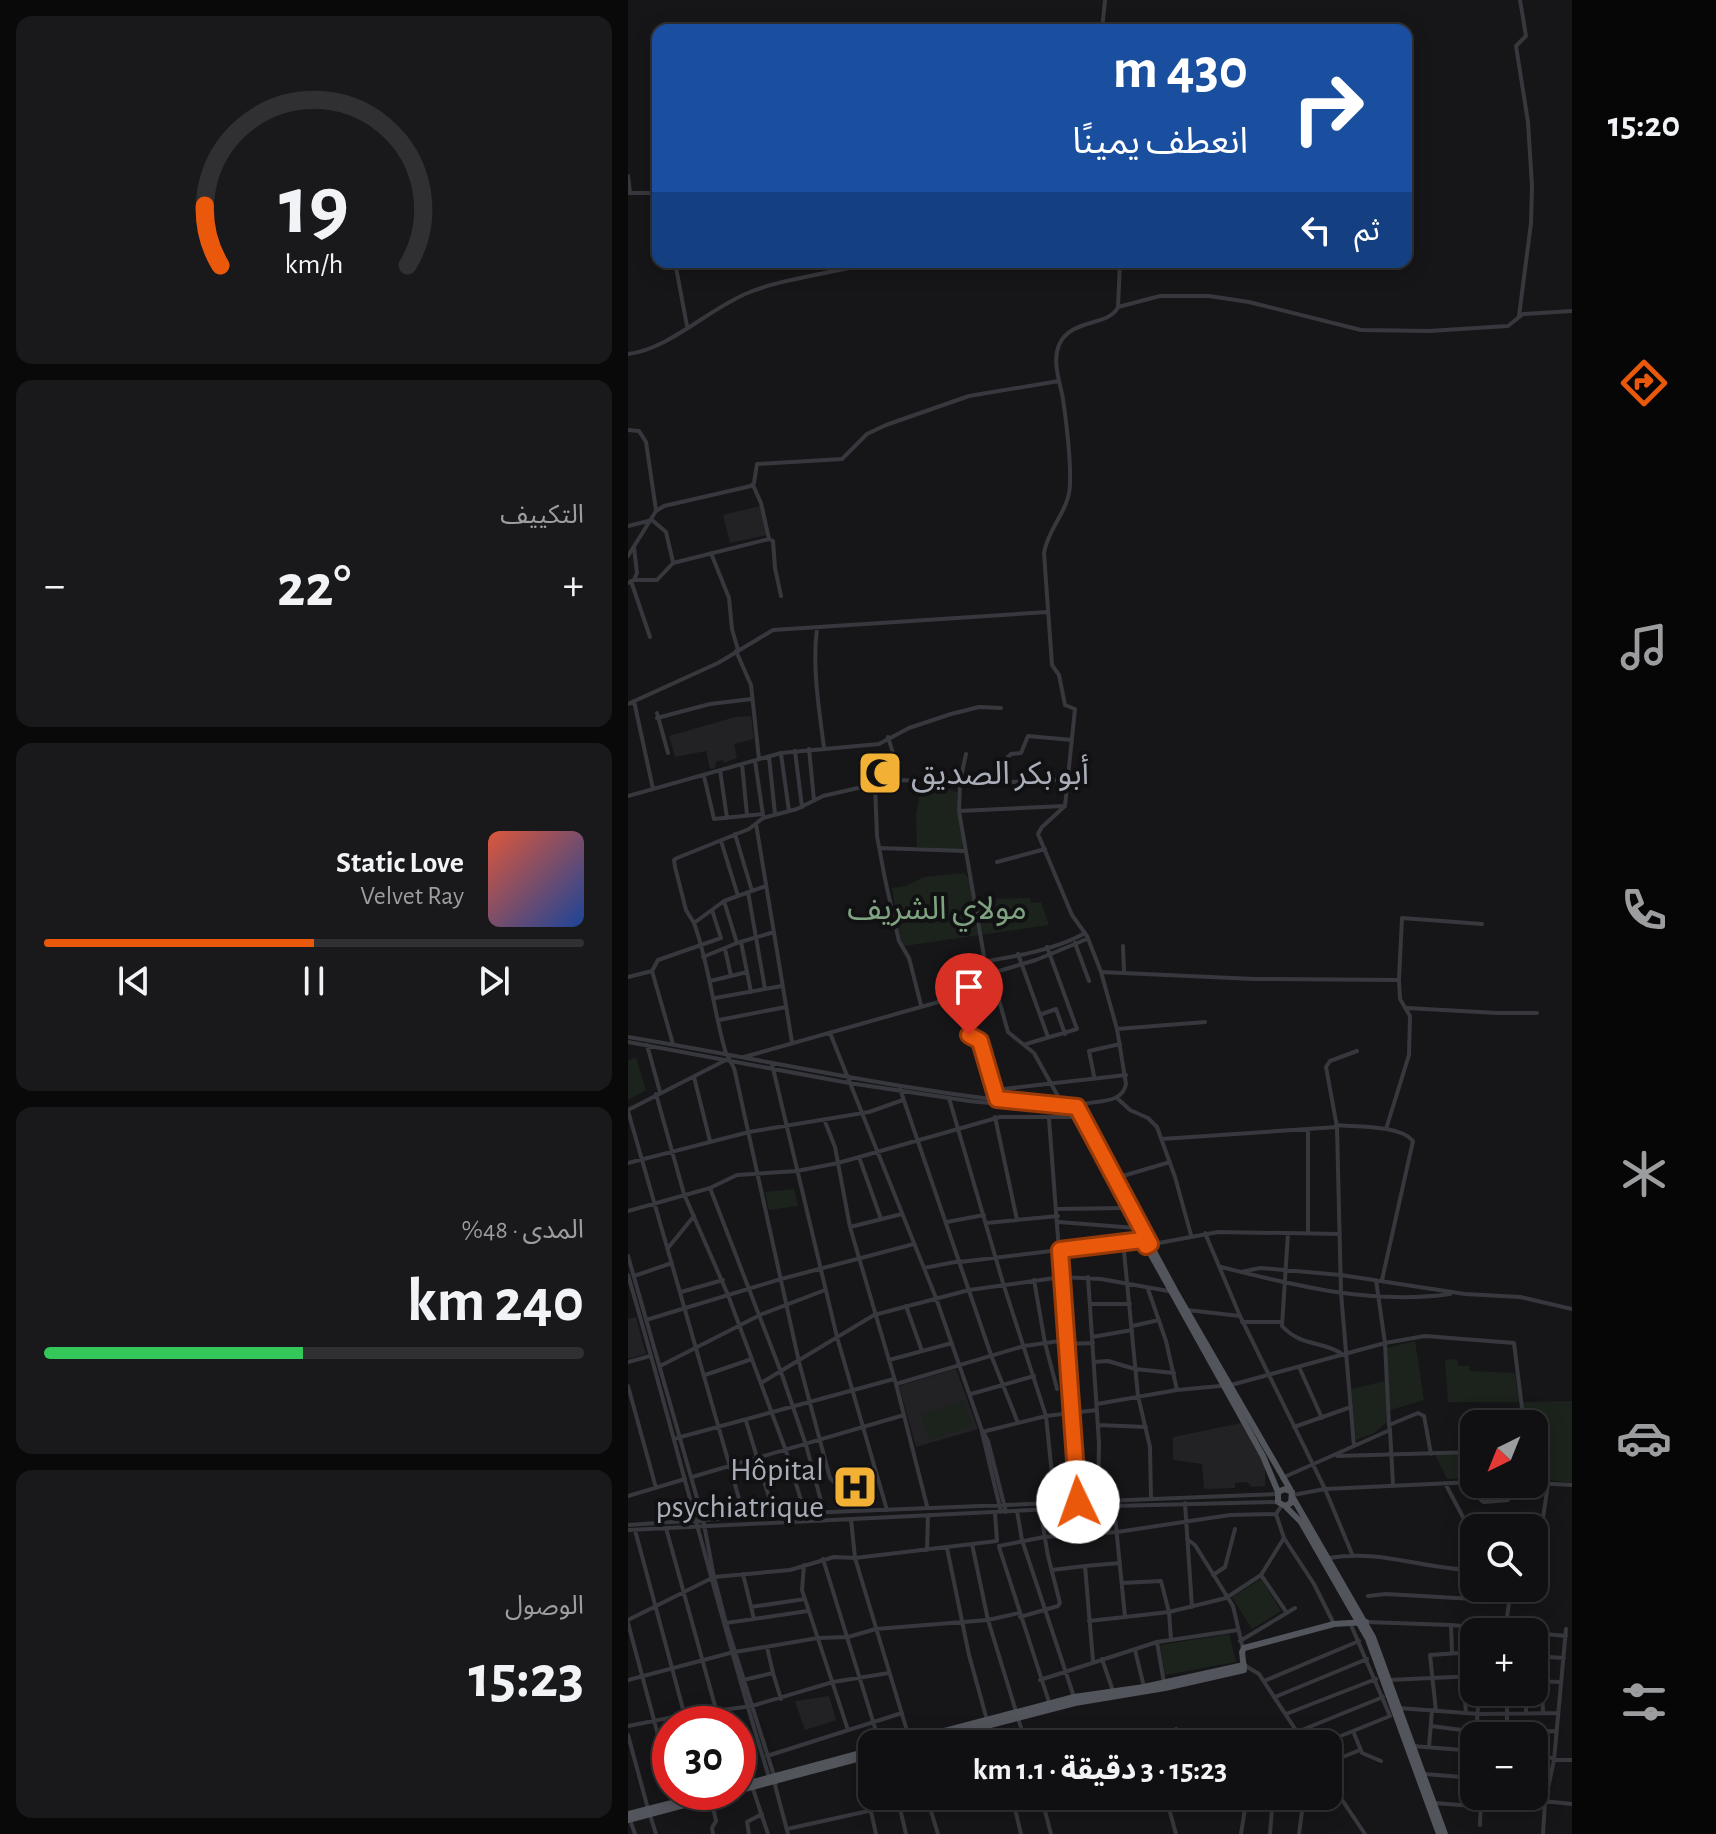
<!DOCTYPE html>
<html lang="ar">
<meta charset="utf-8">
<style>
:root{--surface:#101012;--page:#19191b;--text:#f1f3f6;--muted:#9c9d9f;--line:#303032;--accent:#ea580c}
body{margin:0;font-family:"Alegreya Sans","Noto Sans Arabic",sans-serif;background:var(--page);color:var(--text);direction:rtl;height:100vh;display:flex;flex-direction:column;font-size:30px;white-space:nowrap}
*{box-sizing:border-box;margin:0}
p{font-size:26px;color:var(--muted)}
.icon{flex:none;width:44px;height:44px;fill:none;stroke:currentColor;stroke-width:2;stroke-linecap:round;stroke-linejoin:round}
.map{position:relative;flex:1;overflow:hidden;direction:ltr}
.details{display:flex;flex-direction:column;gap:16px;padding:16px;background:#09090a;width:628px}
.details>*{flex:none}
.guide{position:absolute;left:24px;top:24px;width:760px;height:244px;border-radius:16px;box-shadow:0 4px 20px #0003,0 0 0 2px var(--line);direction:rtl;background:#1a4fa0;color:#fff;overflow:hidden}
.needle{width:52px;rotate:223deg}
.controls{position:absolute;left:832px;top:1410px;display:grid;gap:16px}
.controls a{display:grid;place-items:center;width:88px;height:88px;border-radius:16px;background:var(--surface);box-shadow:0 4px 20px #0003,0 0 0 2px var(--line);font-size:40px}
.speed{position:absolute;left:24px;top:1706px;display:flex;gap:16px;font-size:40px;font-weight:700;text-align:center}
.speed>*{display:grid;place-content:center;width:104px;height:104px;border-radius:50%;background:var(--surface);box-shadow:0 4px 20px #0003,0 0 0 2px var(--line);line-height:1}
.speed .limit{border:12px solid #d22;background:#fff;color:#111}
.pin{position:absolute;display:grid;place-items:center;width:68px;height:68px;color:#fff;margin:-82px -34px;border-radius:50% 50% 50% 0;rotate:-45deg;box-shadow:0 0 8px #0007}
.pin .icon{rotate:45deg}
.me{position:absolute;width:88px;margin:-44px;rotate:357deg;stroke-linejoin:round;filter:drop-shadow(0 0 6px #0008)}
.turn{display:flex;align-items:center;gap:28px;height:168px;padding:0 32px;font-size:36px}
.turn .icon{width:104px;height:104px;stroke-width:2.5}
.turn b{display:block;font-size:56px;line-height:68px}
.then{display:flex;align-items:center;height:76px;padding:0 32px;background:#0003;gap:16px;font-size:30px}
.big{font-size:60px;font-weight:700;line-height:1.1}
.details .widget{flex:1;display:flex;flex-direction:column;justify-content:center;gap:12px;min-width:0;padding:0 28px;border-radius:16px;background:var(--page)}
.details .dial{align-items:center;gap:0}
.dial svg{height:208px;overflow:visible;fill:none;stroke:var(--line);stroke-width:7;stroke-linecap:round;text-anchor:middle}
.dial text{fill:var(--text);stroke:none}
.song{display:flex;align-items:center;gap:24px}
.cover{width:96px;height:96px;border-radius:12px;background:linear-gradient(135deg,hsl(10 70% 55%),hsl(220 70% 35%))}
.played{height:8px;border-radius:4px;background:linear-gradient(90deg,var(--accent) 50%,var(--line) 50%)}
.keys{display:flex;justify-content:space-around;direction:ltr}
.heat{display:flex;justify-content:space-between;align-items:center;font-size:44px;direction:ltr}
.charge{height:12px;border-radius:6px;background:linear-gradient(90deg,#34c759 48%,var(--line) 0)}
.trip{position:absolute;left:230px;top:1730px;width:484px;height:80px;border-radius:16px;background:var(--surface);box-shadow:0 4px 20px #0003,0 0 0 2px var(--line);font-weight:700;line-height:80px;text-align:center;direction:rtl}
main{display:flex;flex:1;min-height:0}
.menu{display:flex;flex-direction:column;width:144px;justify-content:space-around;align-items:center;background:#060607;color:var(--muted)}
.menu .icon{width:56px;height:56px}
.menu .active{color:var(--accent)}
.menu b{font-size:36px;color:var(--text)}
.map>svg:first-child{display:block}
</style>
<main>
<nav class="menu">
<b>15:20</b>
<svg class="icon active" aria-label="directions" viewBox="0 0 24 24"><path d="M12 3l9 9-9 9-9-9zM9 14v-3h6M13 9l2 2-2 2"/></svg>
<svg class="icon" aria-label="music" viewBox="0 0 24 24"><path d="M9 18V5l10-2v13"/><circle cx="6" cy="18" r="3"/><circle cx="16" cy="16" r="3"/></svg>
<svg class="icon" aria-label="phone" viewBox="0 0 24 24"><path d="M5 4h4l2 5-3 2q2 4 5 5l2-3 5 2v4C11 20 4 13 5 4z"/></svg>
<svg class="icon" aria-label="climate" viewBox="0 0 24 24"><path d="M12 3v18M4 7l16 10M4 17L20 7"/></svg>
<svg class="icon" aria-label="car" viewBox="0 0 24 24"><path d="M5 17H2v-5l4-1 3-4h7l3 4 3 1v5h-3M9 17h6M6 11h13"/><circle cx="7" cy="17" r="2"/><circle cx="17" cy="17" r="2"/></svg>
<svg class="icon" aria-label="filters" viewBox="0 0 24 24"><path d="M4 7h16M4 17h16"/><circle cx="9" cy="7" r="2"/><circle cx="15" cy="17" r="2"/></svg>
</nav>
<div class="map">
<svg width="944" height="1834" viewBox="0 0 944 1834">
<rect width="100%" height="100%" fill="#161618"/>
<!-- built -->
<path fill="#222225" d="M132 506 139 535 102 543 95 515Z
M123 716 126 739 106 744 109 758 96 763 95 760 88 762 87 768 82 769 78 751 47 757 41 736 107 717Z
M8 1317 18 1354 0 1359V1319Z
M328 1369 350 1429 288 1447 271 1386Z
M613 1423 637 1462V1486L624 1487 619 1482 607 1483V1488L576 1489 574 1464 545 1460V1437Z
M201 1696 208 1720 177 1730 167 1701Z"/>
<!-- green -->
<path fill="#1c231d" d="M306 785 329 792V806L335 843 334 849 331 850 289 847 288 815 293 787Z
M336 873 341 879 348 899 402 898 403 903 413 902 421 925 276 946 273 941 264 888 278 886 296 877Z
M8 1057 18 1090 0 1100V1061Z
M166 1189 170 1206 141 1210 137 1192Z
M787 1341 796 1400 762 1410 759 1348Z
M829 1359 830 1366H841L842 1371 887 1373 891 1402H820L817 1360Z
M757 1381 759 1422 746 1433 728 1440 723 1389Z
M336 1400 344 1426 301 1440 293 1414Z
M944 1401V1483L906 1478V1450L924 1449 906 1448V1424H897L895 1402Z
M846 1453V1478L819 1479 807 1454Z
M633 1579 653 1611 624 1629 604 1597Z
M601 1634 608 1662 537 1675 532 1645Z"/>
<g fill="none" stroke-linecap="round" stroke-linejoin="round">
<!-- minor -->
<path stroke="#37383d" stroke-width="4" d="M474 30 477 0
M0 176 2 193
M0 193H22L30 202
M47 262 59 326
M490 307 492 262
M891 316 903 223 904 186 900 122 888 46 898 36 892 0
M0 354C42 349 81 308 122 292 160 277 204 274 243 262
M0 430 11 431 18 442 28 510
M125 485 133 503 141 539 145 541 147 568 153 596
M24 520 38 532 45 562
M0 526 24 520
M6 547 9 573 6 580
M83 553 101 598 104 629 110 650
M0 556 28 511 36 506 123 486 126 483 129 464 214 459 239 434 258 425 341 396 431 381
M3 581 22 637
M0 583 6 580H29L45 563 141 539
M189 628C184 668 191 708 196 748
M108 651 123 685 131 759
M6 701 25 789
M0 704 90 663 145 630 420 612
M29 713 40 753
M29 718 82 704 124 699
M260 737 265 753V780
M181 749 186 800
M167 751 174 807
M153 754 161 811
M338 754 332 782 331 811 357 962
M141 757 147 814
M127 761 135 815
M114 764 119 815
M92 770 99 818
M76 776 86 819 135 814
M440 781C418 778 400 782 379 782L380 757 383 754 393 753 400 736 444 740
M247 785 249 836 257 879 271 941 281 958 293 1005
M0 796 153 753 251 744 281 728 323 714 351 707 373 708
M331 811 436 806
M128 824 164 1042
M107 834 124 891
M93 841 110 896
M251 848 337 851
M369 862 417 849
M138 886 96 901 66 923C81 964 85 1008 97 1050 99 1058 105 1063 107 1072L171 1362 202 1478 206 1482 247 1470
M120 892 137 989
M96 901 109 943
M66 923 58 910 47 867 46 860 49 858 121 829 135 818 169 809 195 796 265 780 332 782
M113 942 123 992
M447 943 461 981
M495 946 496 972
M97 949 103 976 119 972
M390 954 420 1037
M75 957 109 943 146 932
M360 961 380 1032 406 1053 436 1107
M327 966C367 960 422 953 457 933
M24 971 45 1044
M473 972 626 979 771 980 772 999 782 1016 781 1055 758 1129
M364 973 408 960 459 939
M0 977 24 971 30 960 93 938 84 910
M771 979 774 918 854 924
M82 981 103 976
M330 996 340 1033 352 1041 367 1090
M87 998 154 986
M779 1008 869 1013H909
M414 1014 428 1009 437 1034
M91 1020 158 1007
M489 1029 577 1022
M202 1033 308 1298 353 1428
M0 1037C147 1061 293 1096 442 1107
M0 1042 221 1083 341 1101 442 1111
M398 1044 449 1029 419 947
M19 1045 32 1092
M116 1057 367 986
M144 1064 209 1337 259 1510
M466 1076 461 1051 492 1044
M66 1077 82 1141
M272 1089 363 1355 390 1423
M367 1090 498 1075
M28 1094 56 1194 100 1295 158 1451 177 1513
M489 1098 502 1110 520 1118 529 1127 547 1177 563 1235
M449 1106C465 1099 494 1106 498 1084L489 1029 473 972 459 936 444 915 410 834 414 827 437 806 447 709 437 705 431 675 424 665 416 553C420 528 441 511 442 485 443 458 439 427 435 399 432 382 424 362 431 345 442 318 481 327 490 307L532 296H581L621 302 733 330 801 331 880 326 895 314 944 311
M0 1110 96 1061
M0 1111 116 1516
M367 1117 389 1220
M196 1119 207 1147 222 1227 268 1384 299 1506
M421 1119 450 1502
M708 1125C729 1127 772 1125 785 1141L754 1280
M680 1129V1233
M534 1139 709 1127
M231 1157 253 1219
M0 1163 121 1132 241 1112 275 1100
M488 1178 542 1162
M82 1188 153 1372 178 1445 196 1512
M429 1209 497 1208
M0 1211 82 1188 109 1175 169 1171 210 1163 330 1129 321 1098
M319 1222 356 1215
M431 1222 508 1228
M358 1223 430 1216
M222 1227 274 1214
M577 1233 612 1316 697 1489 724 1554
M660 1233 654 1326C673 1347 696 1341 714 1354
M495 1241 510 1396 522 1447 523 1499
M520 1245 590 1232 712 1234
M40 1248 66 1216
M0 1256 75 1519 86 1577 98 1623 148 1782 147 1785 160 1834
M332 1262 514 1240
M593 1267C668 1286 744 1305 822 1294
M296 1268 332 1261
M613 1272 632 1268 713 1275 837 1294 892 1297 944 1309
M0 1275C49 1442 89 1611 141 1777
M6 1276 44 1263
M460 1277 471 1443 470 1501
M406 1280 417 1343 429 1389
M748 1280 757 1343 797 1336 886 1343 896 1424
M520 1289 538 1341 549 1390
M53 1292 95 1280
M462 1304H502
M278 1306 294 1351
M559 1310 612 1316
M18 1320 153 1279 286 1244
M614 1322H654
M504 1326 531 1320
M464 1337 504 1330
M440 1344 465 1343
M261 1360 324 1343
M0 1362 22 1356
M466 1362 480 1361 507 1369 546 1373
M32 1366 132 1315 197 1290
M671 1367 694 1418
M77 1375 124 1359
M133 1383 246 1315 341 1290 434 1277 473 1279 546 1292
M268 1384 396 1346 439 1340
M0 1386 28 1488
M343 1394 406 1376
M469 1404 549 1390 603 1385 757 1343 761 1425
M118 1421 146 1514
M470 1425 518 1427
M666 1427 723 1407
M762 1430 765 1485
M358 1431 418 1416 469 1410
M49 1438 266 1379
M726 1446 713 1293 709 1127 698 1067 702 1061 729 1051
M709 1456 846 1452
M425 1474 449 1472
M64 1477 276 1415
M654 1478 762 1430 761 1425 790 1413 796 1416 803 1454
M817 1483 846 1538
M906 1483 944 1485
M852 1484 853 1500 856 1502 880 1500 884 1484
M665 1495 697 1489 846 1482
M0 1496 57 1479
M557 1503 564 1607
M427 1504 418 1416 375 1283 330 1129 372 1117H445
M486 1506 497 1617 541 1612 543 1639
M389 1511 394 1540 446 1697
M373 1512 353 1428 360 1441 378 1512
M223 1519 227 1558 283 1744
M0 1525 177 1513 649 1494
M38 1528 92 1724
M0 1530 486 1506 649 1502
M7 1530 59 1724
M656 1538 686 1584 706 1624
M559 1539 567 1545 605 1606 615 1649
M344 1544 360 1620 398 1744
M371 1546 416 1537 489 1532 602 1515 648 1514
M371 1547 421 1702
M319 1548 341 1655 359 1720
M299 1550 300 1515
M701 1558C754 1549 794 1569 846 1570
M195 1559 252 1744
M176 1565 174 1590 220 1730
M457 1566 492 1563
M424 1570 457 1566 465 1661
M115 1574 126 1619
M585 1575 597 1567 607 1529
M633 1575 656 1538 648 1514 654 1505
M906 1580 920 1484
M494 1583 533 1581 541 1612 598 1598 633 1575 659 1613
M740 1596 758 1594 881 1601
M123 1607 177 1599
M392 1617 430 1606 432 1603 420 1556 412 1509
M0 1620 86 1577 162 1570 206 1557 227 1558 369 1541 367 1513
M461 1621 497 1617
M738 1622 823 1625 901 1632
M0 1623 42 1780
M98 1623 180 1611
M823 1626 824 1652
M877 1632 883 1588
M906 1633 938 1636
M612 1641 667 1608
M529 1642 536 1683
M507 1650 516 1687
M107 1652 190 1638 220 1637 248 1629 360 1620 391 1613
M833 1652 838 1713
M906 1656 936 1658
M474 1659 485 1691
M616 1665 631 1674 677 1744
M145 1673 153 1699
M0 1680 102 1653
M115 1680 145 1673 139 1647
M412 1680 529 1642 610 1630
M761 1680 846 1676
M636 1681 731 1641
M906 1681 932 1682
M914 1682 915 1713
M879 1692V1734
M647 1697 739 1659
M852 1700 879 1701
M771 1708 851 1714 929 1713
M808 1711 802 1655 846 1652
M898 1713V1692
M658 1714 748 1679
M0 1726 56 1715 124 1706 205 1682 261 1673
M803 1726 849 1732 927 1731
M725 1731 734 1753 753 1761
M669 1732 755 1697
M0 1735 20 1809
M848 1736 851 1692
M546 1744 548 1729
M625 1744 626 1735
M693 1744 762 1716 723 1625
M785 1746 846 1751
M801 1747 804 1710
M139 1756 274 1713
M906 1757 926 1758
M231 1758 248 1834
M926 1760H944
M700 1763 732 1750
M797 1774 846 1778
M832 1777 834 1751
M700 1779 737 1834
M125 1789 140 1834
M45 1792 48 1802
M384 1796 393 1834
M413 1796 423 1834
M541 1796 540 1805 548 1834
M877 1797 944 1804
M83 1798 88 1821 84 1828 85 1834
M299 1798 310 1834
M806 1803 873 1808 876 1804 877 1796
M271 1804 278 1834
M22 1815 28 1834
M2 1820 7 1834
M852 1825 853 1796
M159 1829 299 1798
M121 1834 119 1822 134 1814
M613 1834 619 1796
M642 1834 645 1796
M671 1834 676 1796
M915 1834 917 1802 926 1760 938 1629"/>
<!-- major -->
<path stroke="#53555c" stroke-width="6" d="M442 1109a4 4 0 1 1 8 0a4 4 0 1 1-8 0Z
M450 1111 548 1292 662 1489
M444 1113 635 1456 650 1492V1502L657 1506 663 1503 664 1492 657 1489 650 1492
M665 1498 745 1637 817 1834
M657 1506 673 1522 740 1639 811 1834
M267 1744 446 1697 516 1687 616 1665
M289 1744 447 1703 537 1688 616 1670 614 1652 616 1648 706 1624 738 1622
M110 1786 244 1750
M0 1814 87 1792
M0 1820 244 1755"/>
</g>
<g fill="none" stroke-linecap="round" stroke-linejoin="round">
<!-- route casing -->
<g stroke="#983908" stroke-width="20">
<path id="route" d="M341 1035 352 1041 369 1099 449 1107 522 1244 518 1246 514 1240 432 1250 450 1502"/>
</g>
<!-- route -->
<use href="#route" stroke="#ea580c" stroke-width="14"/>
</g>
<!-- icons -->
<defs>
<g id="mosque-square" transform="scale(2.3)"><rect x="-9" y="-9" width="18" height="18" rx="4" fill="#f2b134" stroke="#111113"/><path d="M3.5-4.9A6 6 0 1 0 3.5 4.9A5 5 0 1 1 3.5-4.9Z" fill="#111"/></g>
<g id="hospital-square" transform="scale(2.3)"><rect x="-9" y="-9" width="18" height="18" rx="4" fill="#f2b134" stroke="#111113"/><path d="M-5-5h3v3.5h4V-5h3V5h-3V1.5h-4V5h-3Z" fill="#111"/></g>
</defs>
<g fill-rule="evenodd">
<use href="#mosque-square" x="252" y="773"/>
<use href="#hospital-square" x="227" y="1487"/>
</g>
<g text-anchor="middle" stroke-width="8" stroke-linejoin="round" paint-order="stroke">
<!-- poi labels -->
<g font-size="32" fill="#a8adb8" stroke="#111113" text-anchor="start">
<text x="283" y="784">أبو بكر الصديق</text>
<text x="196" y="1480" text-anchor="end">Hôpital<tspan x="196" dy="37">psychiatrique</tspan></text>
</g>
<!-- park labels -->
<g font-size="32" fill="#7fa381" stroke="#111113">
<text x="309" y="919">مولاي الشريف</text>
</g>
</g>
</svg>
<div class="controls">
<a><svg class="needle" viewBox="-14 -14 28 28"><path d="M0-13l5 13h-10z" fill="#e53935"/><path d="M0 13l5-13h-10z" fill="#9c9d9f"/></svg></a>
<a><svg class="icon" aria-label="search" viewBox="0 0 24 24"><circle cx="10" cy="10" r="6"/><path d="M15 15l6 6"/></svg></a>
<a>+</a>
<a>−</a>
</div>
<div class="speed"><div class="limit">30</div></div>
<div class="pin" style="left:341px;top:1035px;background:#d93025"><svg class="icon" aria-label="arrive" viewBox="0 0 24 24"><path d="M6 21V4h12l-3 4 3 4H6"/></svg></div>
<svg class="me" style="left:450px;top:1502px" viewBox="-20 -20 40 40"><circle r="19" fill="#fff"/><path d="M0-13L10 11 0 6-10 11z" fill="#ea580c"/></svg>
<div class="trip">15:23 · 3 دقيقة · 1.1 km</div>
<div class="guide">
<div class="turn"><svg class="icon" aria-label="right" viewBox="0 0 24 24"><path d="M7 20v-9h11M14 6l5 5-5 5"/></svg><div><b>430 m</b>انعطف يمينًا</div></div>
<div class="then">ثم<svg class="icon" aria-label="left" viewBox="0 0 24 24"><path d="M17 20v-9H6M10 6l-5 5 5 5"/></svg></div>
</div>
</div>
<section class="details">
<div class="widget dial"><svg viewBox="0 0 100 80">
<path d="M14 69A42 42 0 1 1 86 69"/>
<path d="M14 69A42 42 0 0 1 8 46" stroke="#ea580c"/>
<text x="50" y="56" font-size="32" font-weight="700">19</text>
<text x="50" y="72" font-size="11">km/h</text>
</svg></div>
<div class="widget"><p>التكييف</p>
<div class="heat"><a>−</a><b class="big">22°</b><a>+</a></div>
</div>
<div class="widget">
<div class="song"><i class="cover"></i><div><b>Static Love</b><p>Velvet Ray</p></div></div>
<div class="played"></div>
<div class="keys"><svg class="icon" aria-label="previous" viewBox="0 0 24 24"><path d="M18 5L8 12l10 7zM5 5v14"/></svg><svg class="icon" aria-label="pause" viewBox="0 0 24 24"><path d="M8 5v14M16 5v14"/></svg><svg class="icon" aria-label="next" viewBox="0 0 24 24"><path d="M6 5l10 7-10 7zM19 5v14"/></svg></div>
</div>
<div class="widget"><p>المدى · 48%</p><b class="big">240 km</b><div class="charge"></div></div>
<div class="widget"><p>الوصول</p><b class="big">15:23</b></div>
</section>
</main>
